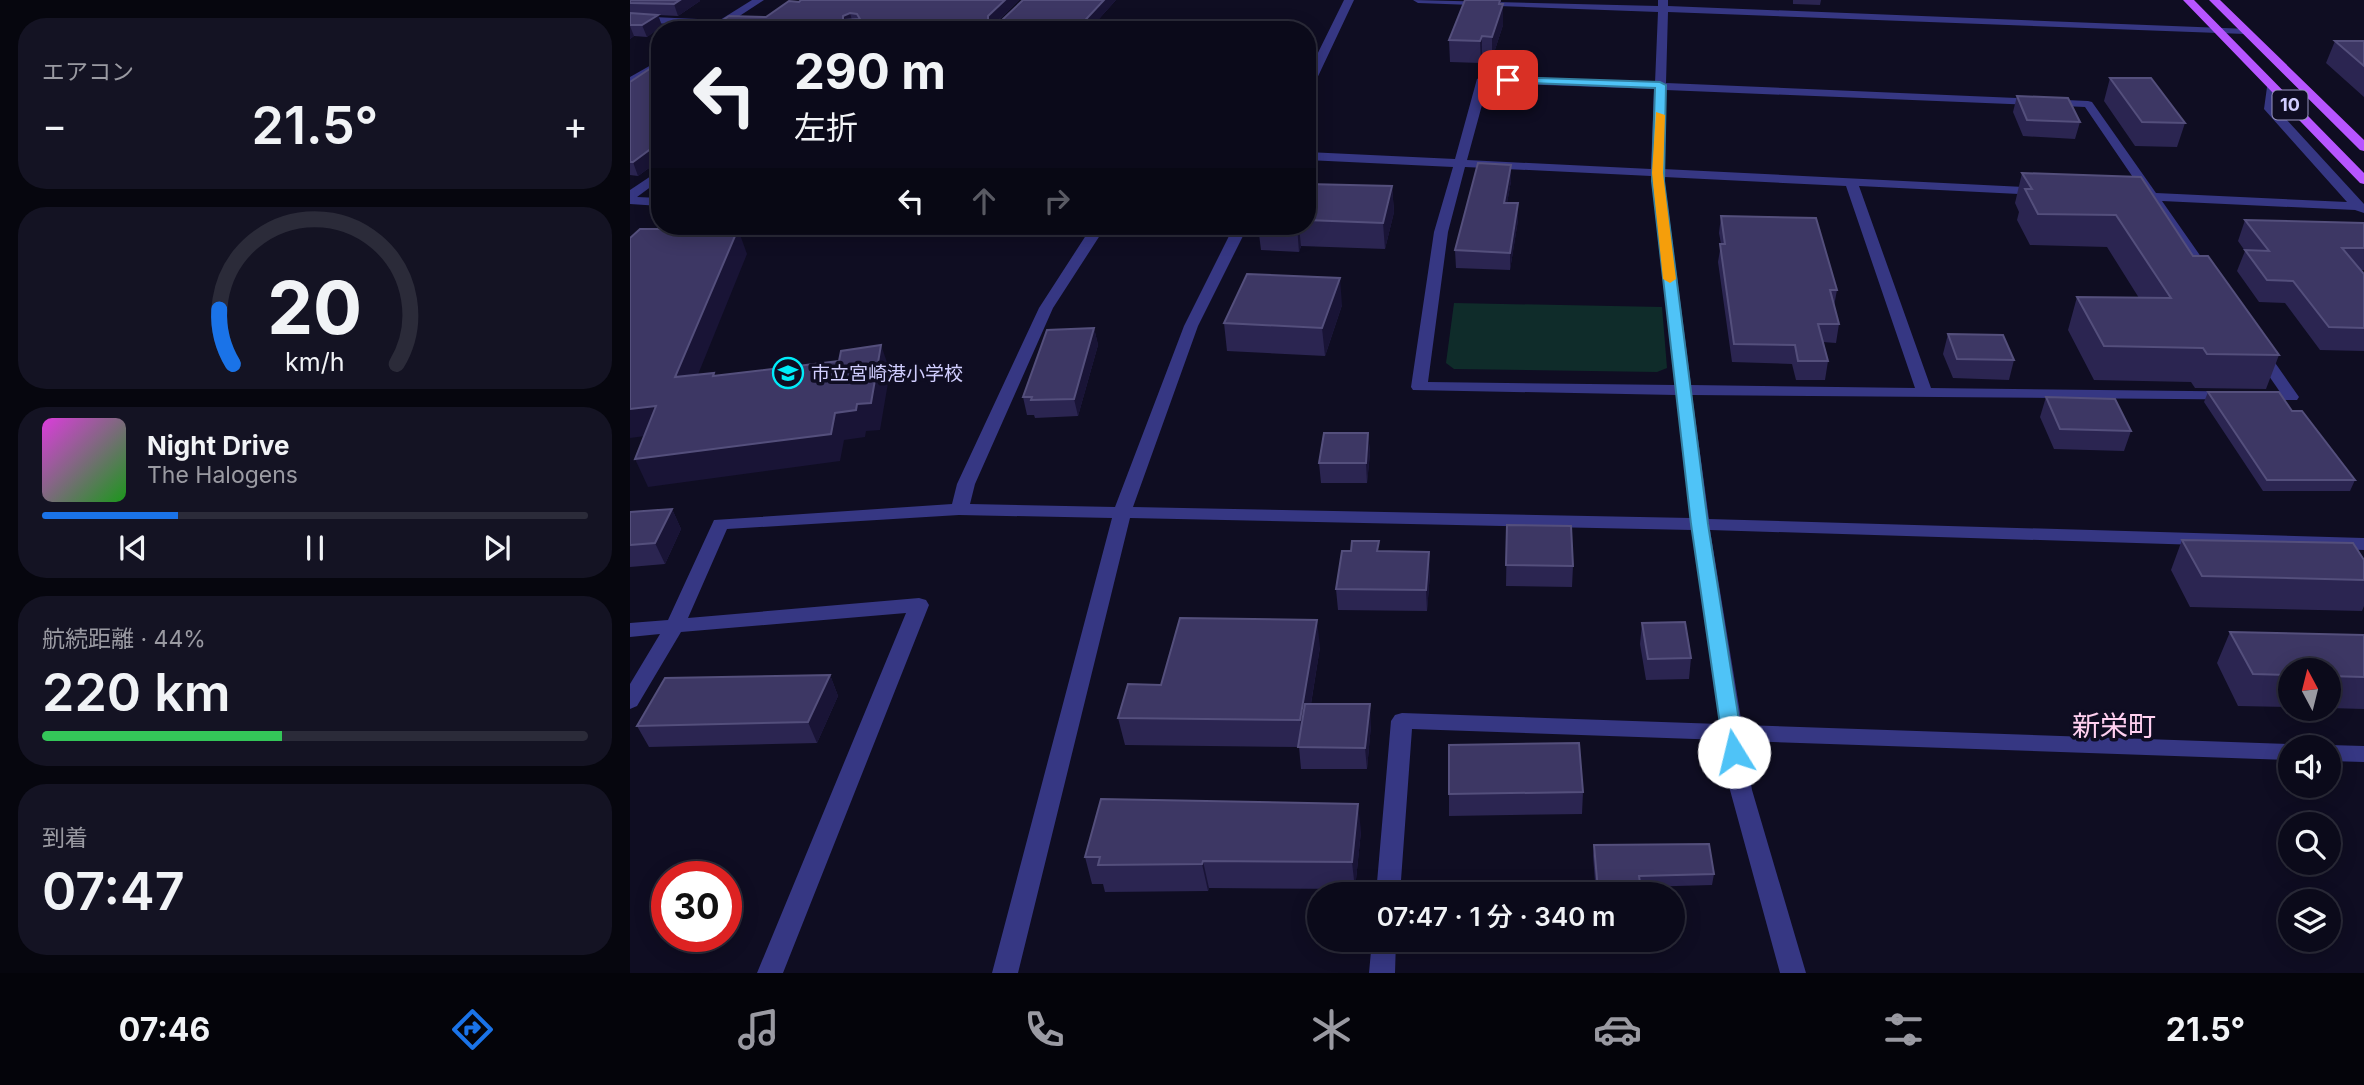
<!DOCTYPE html>
<html lang="ja">
<meta charset="utf-8">
<style>
:root{--surface:#0b0a1a;--page:#141323;--text:#f1f3f6;--muted:#9a9aa2;--line:#2b2b39;--accent:#1a73e8}
body{margin:0;font-family:Inter,"Noto Sans JP",sans-serif;background:var(--page);color:var(--text);height:100vh;display:flex;flex-direction:column;font-size:26px;white-space:nowrap}
*{box-sizing:border-box;margin:0}
p{font-size:23px;color:var(--muted)}
.icon{flex:none;width:38px;height:38px;fill:none;stroke:currentColor;stroke-width:2;stroke-linecap:round;stroke-linejoin:round}
.map{position:relative;flex:1;overflow:hidden}
.drawer{display:flex;flex-direction:column;gap:18px;padding:18px;background:#06060e;width:630px}
.drawer>*{flex:none}
.guide{position:absolute;left:21px;top:21px;width:665px;height:214px;border-radius:28px;box-shadow:0 4px 18px #0003,0 0 0 2px var(--line);background:#0b0a1a;color:var(--text);overflow:hidden}
.needle{width:46px;rotate:353deg}
.tools{position:absolute;left:1648px;top:658px;display:grid;gap:14px}
.tools a{display:grid;place-items:center;width:63px;height:63px;border-radius:50%;background:var(--surface);box-shadow:0 4px 18px #0003,0 0 0 2px var(--line);font-size:35px}
.speed{position:absolute;left:21px;top:861px;display:flex;gap:14px;font-size:35px;font-weight:700;text-align:center}
.speed>*{display:grid;place-content:center;width:91px;height:91px;border-radius:50%;background:var(--surface);box-shadow:0 4px 18px #0003,0 0 0 2px var(--line);line-height:1}
.speed .limit{border:10px solid #d22;background:#fff;color:#111}
.pin{position:absolute;display:grid;place-items:center;width:60px;height:60px;color:#fff;margin:-30px;border-radius:14px;box-shadow:0 4px 10px #0006}
.me{position:absolute;width:77px;margin:-38px;rotate:351deg;stroke-linejoin:round;filter:drop-shadow(0 0 5px #0008)}
.turn{display:flex;align-items:center;gap:24px;height:147px;padding:0 28px;font-size:32px}
.turn .icon{width:91px;height:91px;stroke-width:2.5}
.turn b{display:block;font-size:49px;line-height:60px}
.lanes{display:flex;align-items:center;height:66px;padding:0 28px;background:#0003;justify-content:center;gap:35px;direction:ltr}
.lanes .off{opacity:.35}
.big{font-size:52px;font-weight:600;line-height:1.1}
.drawer .tile{flex:1;display:flex;flex-direction:column;justify-content:center;gap:10px;min-width:0;padding:0 24px;border-radius:28px;background:var(--page)}
.drawer .dial{align-items:center;gap:0}
.dial svg{height:182px;overflow:visible;fill:none;stroke:var(--line);stroke-width:7;stroke-linecap:round;text-anchor:middle}
.dial text{fill:var(--text);stroke:none}
.song{display:flex;align-items:center;gap:21px}
.cover{width:84px;height:84px;border-radius:10px;background:linear-gradient(135deg,hsl(300 70% 55%),hsl(120 70% 35%))}
.played{height:7px;border-radius:4px;background:linear-gradient(90deg,var(--accent) 25%,var(--line) 25%)}
.keys{display:flex;justify-content:space-around;direction:ltr}
.heat{display:flex;justify-content:space-between;align-items:center;font-size:38px;direction:ltr}
.charge{height:10px;border-radius:5px;background:linear-gradient(90deg,#34c759 44%,var(--line) 0)}
.trip{position:absolute;left:677px;top:882px;width:378px;height:70px;border-radius:35px;background:var(--surface);box-shadow:0 4px 18px #0003,0 0 0 2px var(--line);font-weight:600;line-height:70px;text-align:center}
.tab-bar{display:flex;height:112px;justify-content:space-around;align-items:center;background:#04040a;color:var(--muted)}
.tab-bar .icon{width:49px;height:49px}
.tab-bar .current{color:var(--accent)}
.tab-bar b{font-size:32px;color:var(--text)}
main{display:flex;flex:1;min-height:0}
.map>svg:first-child{display:block}
</style>
<main>
<section class="drawer">
<div class="tile"><p>エアコン</p>
<div class="heat"><a>−</a><b class="big">21.5°</b><a>+</a></div>
</div>
<div class="tile dial"><svg viewBox="0 0 100 80">
<path d="M14 69A42 42 0 1 1 86 69"/>
<path d="M14 69A42 42 0 0 1 8 45" stroke="#1a73e8"/>
<text x="50" y="56" font-size="32" font-weight="700">20</text>
<text x="50" y="72" font-size="11">km/h</text>
</svg></div>
<div class="tile">
<div class="song"><i class="cover"></i><div><b>Night Drive</b><p>The Halogens</p></div></div>
<div class="played"></div>
<div class="keys"><svg class="icon" aria-label="previous" viewBox="0 0 24 24"><path d="M18 5L8 12l10 7zM5 5v14"/></svg><svg class="icon" aria-label="pause" viewBox="0 0 24 24"><path d="M8 5v14M16 5v14"/></svg><svg class="icon" aria-label="next" viewBox="0 0 24 24"><path d="M6 5l10 7-10 7zM19 5v14"/></svg></div>
</div>
<div class="tile"><p>航続距離 · 44%</p><b class="big">220 km</b><div class="charge"></div></div>
<div class="tile"><p>到着</p><b class="big">07:47</b></div>
</section>
<div class="map">
<svg width="1734" height="973" viewBox="0 0 1734 973">
<rect width="100%" height="100%" fill="#0f0d22"/>
<!-- green -->
<path fill="#0f2c2a" d="M824 303 1032 307 1037 368 1027 372 824 369 816 363Z"/>
<g fill="none" stroke-linecap="round" stroke-linejoin="round">
<!-- minor -->
<path fill="#363783" fill-rule="evenodd" d="M122 0H134L88 30H80L81 26 0 22V16L90 20Z
M714 0H724L683 87 677 90V75Z
M783 0 1028 6V0H1038V6L1619 29V33L1615 34 1038 12 1036 83 1458 101 1462 102 1526 193 1717 202 1634 109 1637 87 1647 85 1646 108 1734 204V213L1725 210 1532 201 1669 397 1667 400 1062 395 1079 519 1734 538V550L1080 530 1112 725 1661 744 1669 747H1661V760L1114 741 1122 790 1176 973H1150L1100 790 1093 740 782 729 770 894H746L761 721 765 715 772 713 1090 724 1062 530 500 518 388 973H362L482 518 329 515 97 529 58 618 289 598 296 600 299 605 153 973H127L276 613 51 632 7 706 0 709V684L30 634 0 637V623L38 620 84 520 322 504 327 484 409 308 462 226H476L423 308 345 484 340 504 485 507 554 326 604 226H618L568 326 503 507 1061 518 1046 395 783 390 781 387 804 232 823 167 677 160V152L825 159 847 79 853 76 1025 83 1028 12 788 3ZM858 83 1024 89 1021 169 837 160ZM1036 90 1455 107 1513 192 1508 196 1518 200 1650 392 1301 388 1229 186 1409 195 1414 194V188L1033 169ZM835 167 1021 176 1045 385 798 382 818 232ZM1034 177 1216 186 1285 388 1061 385Z
M30 60V68L0 85V77Z
M30 170V180L7 197 30 198V206L0 204V190Z
M1699 745 1734 746V762L1699 761V747H1691Z
M742 940H766L765 973H739Z"/>
<!-- major -->
<path fill="#b755ff" fill-rule="evenodd" d="M1553 0H1564L1734 173V184L1730 183Z
M1579 0H1590L1734 140V151L1730 150Z"/>
</g>
<!-- wall -->
<path fill="#2b2551" d="M0 0H70V1L48 16 28 15 32 26 17 37 4 36 0 39Z
M389 0 369 20 486 0 459 30H78L136 17 169 2Z
M835 0H871V4H873V25L862 59 852 58 851 63 820 62 819 40Z
M1163 0H1191L1190 5 1163 4Z
M1705 41H1734V97L1696 63Z
M30 62V160L8 176 0 175V82Z
M1480 78 1555 123 1547 147 1505 146 1474 101Z
M1387 96 1450 122 1445 139 1393 136 1383 112Z
M1392 173 1511 177 1563 256 1649 355 1636 389 1565 388 1561 382 1464 380 1438 330 1447 297 1509 298 1477 247 1400 245 1387 220 1389 212 1385 203Z
M881 181 877 203 888 220 880 270 826 268 825 250Z
M677 184 762 186 764 212 755 249 671 246 669 252 631 250 628 226H677Z
M1091 216 1207 290 1204 306 1209 324 1206 343 1193 342 1198 361 1195 380H1166L1162 364 1102 362 1088 262 1091 244 1089 233Z
M1615 220 1734 223V270H1731L1734 274V351L1690 350 1655 303 1629 302 1607 271 1615 251 1608 241Z
M712 305 695 356 597 351 594 323Z
M464 328 468 345 448 416 405 418 404 415H397L393 397Z
M1318 334 1384 360 1379 380 1323 378 1313 354Z
M1578 392 1662 411 1725 480 1720 491H1633L1574 402Z
M1416 397 1501 431 1494 451 1424 449 1410 417Z
M738 433 740 453 737 483H691L689 463Z
M42 509 51 529 35 564 0 567V512Z
M877 525 943 566 942 587 876 586Z
M1552 540 1734 580V606L1732 611 1560 607 1541 570Z
M750 551 800 573 797 611 708 610 706 589Z
M1012 623 1061 658 1059 679 1016 680 1010 644Z
M1600 632 1734 635V709L1699 708V670H1661V707L1608 706 1587 663Z
M690 647 681 704 741 725 737 769H671L669 747 495 745 488 718 531 685Z
M200 675 208 696 187 743 19 747 7 726Z
M953 792 952 814 819 816V794Z
M731 831 725 889 579 888 578 891 475 892 473 884H462L455 857Z
M964 845 1084 874 1082 885 1011 887 1010 894H966L963 856Z"/>
<!-- shaded-wall -->
<path fill="#191436" d="M50 0H70V1L48 16 44 4Z
M375 0H389L362 26H359L358 16Z
M474 0H486L459 30H446Z
M870 0 871 10 873 4V25L862 59V37Z
M220 13 223 24 213 20V16Z
M28 15 32 26 17 37 12 25Z
M0 26 4 36 0 39Z
M852 36V58L851 63 850 41Z
M30 142V160L8 176 3 162Z
M881 165V181L874 220V203Z
M762 186 764 212 755 249 753 223Z
M888 203V220L880 270V253Z
M667 226H669L671 246 669 252Z
M108 229 117 254 56 404 45 377Z
M710 278 712 305 695 356 692 328Z
M464 328 468 345 448 416 444 399Z
M251 345 260 371 250 430 236 431 235 437 214 440 210 461 18 487 5 459 205 413 227 404Z
M26 406 38 433 0 438V409Z
M738 433 740 453 737 483 736 463Z
M42 509 51 529 35 564 25 543Z
M799 552 800 573 797 611 796 590Z
M687 620 690 647 674 747 670 720Z
M200 675 208 696 187 743 178 722Z
M740 704 741 725 737 769 735 748Z
M728 804 731 831 725 889 722 862Z
M573 861 579 888 578 891 572 864Z"/>
<!-- building -->
<path fill="#3d3764" stroke="#544f7c" stroke-width="2" fill-rule="evenodd" d="M0 0H50L44 4 0 3Z
M171 0H375L358 16V20H372L393 0H474L446 30H404L406 28 336 25 331 30H78L99 16 136 17 159 1 169 2ZM220 13 227 14 230 19 213 20V16Z
M835 0H870L869 4H873L862 37 852 36 850 41 819 40Z
M0 13 28 15 12 25H0Z
M1705 41H1734V66Z
M30 62V142L3 162H0V82Z
M1480 78H1521L1555 123 1512 122Z
M1387 96 1438 98 1450 122 1397 120Z
M848 163 881 165 874 203H888L880 253 825 250Z
M1392 173 1511 177 1563 256H1578L1649 355 1577 354 1573 348 1474 346 1447 297 1541 298 1486 215 1408 214 1395 189H1402Z
M677 184 762 186 753 223 677 220Z
M1091 216 1186 218 1207 290H1200L1209 324H1188L1198 361H1168L1165 345 1104 344 1090 244H1095Z
M1615 220 1734 223V248H1712L1734 274V328L1699 327 1663 281 1637 280 1615 250 1639 251Z
M10 229H108L45 377 84 373 83 376 209 361 211 351 251 345 241 403 227 404 226 410 205 413 201 434 5 459 26 406 0 409V238Z
M617 274 710 278 692 328 594 323Z
M464 328 444 399 401 400 402 397H393L417 330Z
M1318 334 1373 335 1384 360 1327 359Z
M1578 392H1649L1662 411H1672L1725 480H1637Z
M1416 397 1485 399 1501 431 1430 429Z
M694 433H738L736 463H689Z
M42 509 25 543 0 545V512Z
M877 525 941 526 943 566 876 565Z
M1552 540 1723 543 1734 560V580L1572 576Z
M722 541H749L747 551 799 552 796 590 706 589 712 551H721Z
M550 618 687 620 670 720 488 718 498 684 531 685Z
M1055 622 1061 658 1018 659 1012 623Z
M1600 632 1734 635V677L1699 676V670H1661V675L1623 674Z
M200 675 178 722 7 726 35 678Z
M675 704H740L735 748 668 747Z
M949 743 953 792 819 794V745Z
M471 799 728 804 722 862 573 861 572 864 468 865 470 857H455Z
M1079 844 1084 874 1009 876 1011 889 968 890 964 845Z"/>
<!-- route -->
<path fill="#4fc3f7" stroke="#337fa1" stroke-width="2" d="M878 77 1030 82 1036 85 1034 181 1078 524 1114 752 1111 757 1104 759 1097 757 1094 752 1061 524 1022 181 1025 88 875 82V78Z"/>
<!-- slow -->
<path fill="#f59e0b" d="M1026 112 1035 115 1033 173 1046 279 1040 283 1033 279 1022 173Z"/>
<!-- icons -->
<defs>
<g id="school-ring" transform="scale(1.575)"><circle r="9.5" fill="#0f0d22" stroke="#00ecf9" stroke-width="1.5"/><path d="M0-5L7-2L0 1L-7-2ZM-4 1L0 2.5L4 1V4Q0 6-4 4Z" fill="#00ecf9"/></g>
</defs>
<g fill-rule="evenodd">
<use href="#school-ring" x="158" y="373"/>
</g>
<g text-anchor="middle" stroke-width="7" stroke-linejoin="round" paint-order="stroke">
<!-- shield labels -->
<rect fill="#0f0d22" stroke="#9794bd" stroke-width="2" x="1642.5" y="90.5" width="35" height="29" rx="5"/>
<g font-size="18" font-weight="bold" fill="#d1ceff">
<text x="1660" y="111">10</text>
</g>
<!-- poi labels -->
<g font-size="19" fill="#d1ceff" stroke="#0f0d22" text-anchor="start">
<text x="181" y="380">市立宮崎港小学校</text>
</g>
<!-- near-quarter labels -->
<g font-size="28" fill="#ffd0f0" stroke="#0f0d22">
<text x="1484" y="736">新栄町</text>
</g>
</g>
</svg>
<div class="tools">
<a><svg class="needle" viewBox="-14 -14 28 28"><path d="M0-13l5 13h-10z" fill="#e53935"/><path d="M0 13l5-13h-10z" fill="#9a9aa2"/></svg></a>
<a><svg class="icon" aria-label="sound" viewBox="0 0 24 24"><path d="M4 9h4l5-4v14l-5-4H4zM17 9q2 3 0 6"/></svg></a>
<a><svg class="icon" aria-label="search" viewBox="0 0 24 24"><circle cx="10" cy="10" r="6"/><path d="M15 15l6 6"/></svg></a>
<a><svg class="icon" aria-label="layers" viewBox="0 0 24 24"><path d="M12 4l9 5-9 5-9-5zM3 14l9 5 9-5"/></svg></a>
</div>
<div class="speed"><div class="limit">30</div></div>
<div class="pin" style="left:878px;top:80px;background:#d93025"><svg class="icon" aria-label="arrive" viewBox="0 0 24 24"><path d="M6 21V4h12l-3 4 3 4H6"/></svg></div>
<svg class="me" style="left:1104px;top:752px" viewBox="-20 -20 40 40"><circle r="19" fill="#fff"/><path d="M0-13L10 11 0 6-10 11z" fill="#4fc3f7"/></svg>
<div class="trip">07:47 · 1 分 · 340 m</div>
<div class="guide">
<div class="turn"><svg class="icon" aria-label="left" viewBox="0 0 24 24"><path d="M17 20v-9H6M10 6l-5 5 5 5"/></svg><div><b>290 m</b>左折</div></div>
<div class="lanes"><svg class="icon" aria-label="left" viewBox="0 0 24 24"><path d="M17 20v-9H6M10 6l-5 5 5 5"/></svg><svg class="icon off" aria-label="ahead" viewBox="0 0 24 24"><path d="M12 20V5M6 11l6-6 6 6"/></svg><svg class="icon off" aria-label="right" viewBox="0 0 24 24"><path d="M7 20v-9h11M14 6l5 5-5 5"/></svg></div>
</div>
</div>
</main>
<nav class="tab-bar">
<b>07:46</b>
<svg class="icon current" aria-label="directions" viewBox="0 0 24 24"><path d="M12 3l9 9-9 9-9-9zM9 14v-3h6M13 9l2 2-2 2"/></svg>
<svg class="icon" aria-label="music" viewBox="0 0 24 24"><path d="M9 18V5l10-2v13"/><circle cx="6" cy="18" r="3"/><circle cx="16" cy="16" r="3"/></svg>
<svg class="icon" aria-label="phone" viewBox="0 0 24 24"><path d="M5 4h4l2 5-3 2q2 4 5 5l2-3 5 2v4C11 20 4 13 5 4z"/></svg>
<svg class="icon" aria-label="climate" viewBox="0 0 24 24"><path d="M12 3v18M4 7l16 10M4 17L20 7"/></svg>
<svg class="icon" aria-label="car" viewBox="0 0 24 24"><path d="M5 17H2v-5l4-1 3-4h7l3 4 3 1v5h-3M9 17h6M6 11h13"/><circle cx="7" cy="17" r="2"/><circle cx="17" cy="17" r="2"/></svg>
<svg class="icon" aria-label="filters" viewBox="0 0 24 24"><path d="M4 7h16M4 17h16"/><circle cx="9" cy="7" r="2"/><circle cx="15" cy="17" r="2"/></svg>
<b>21.5°</b>
</nav>
